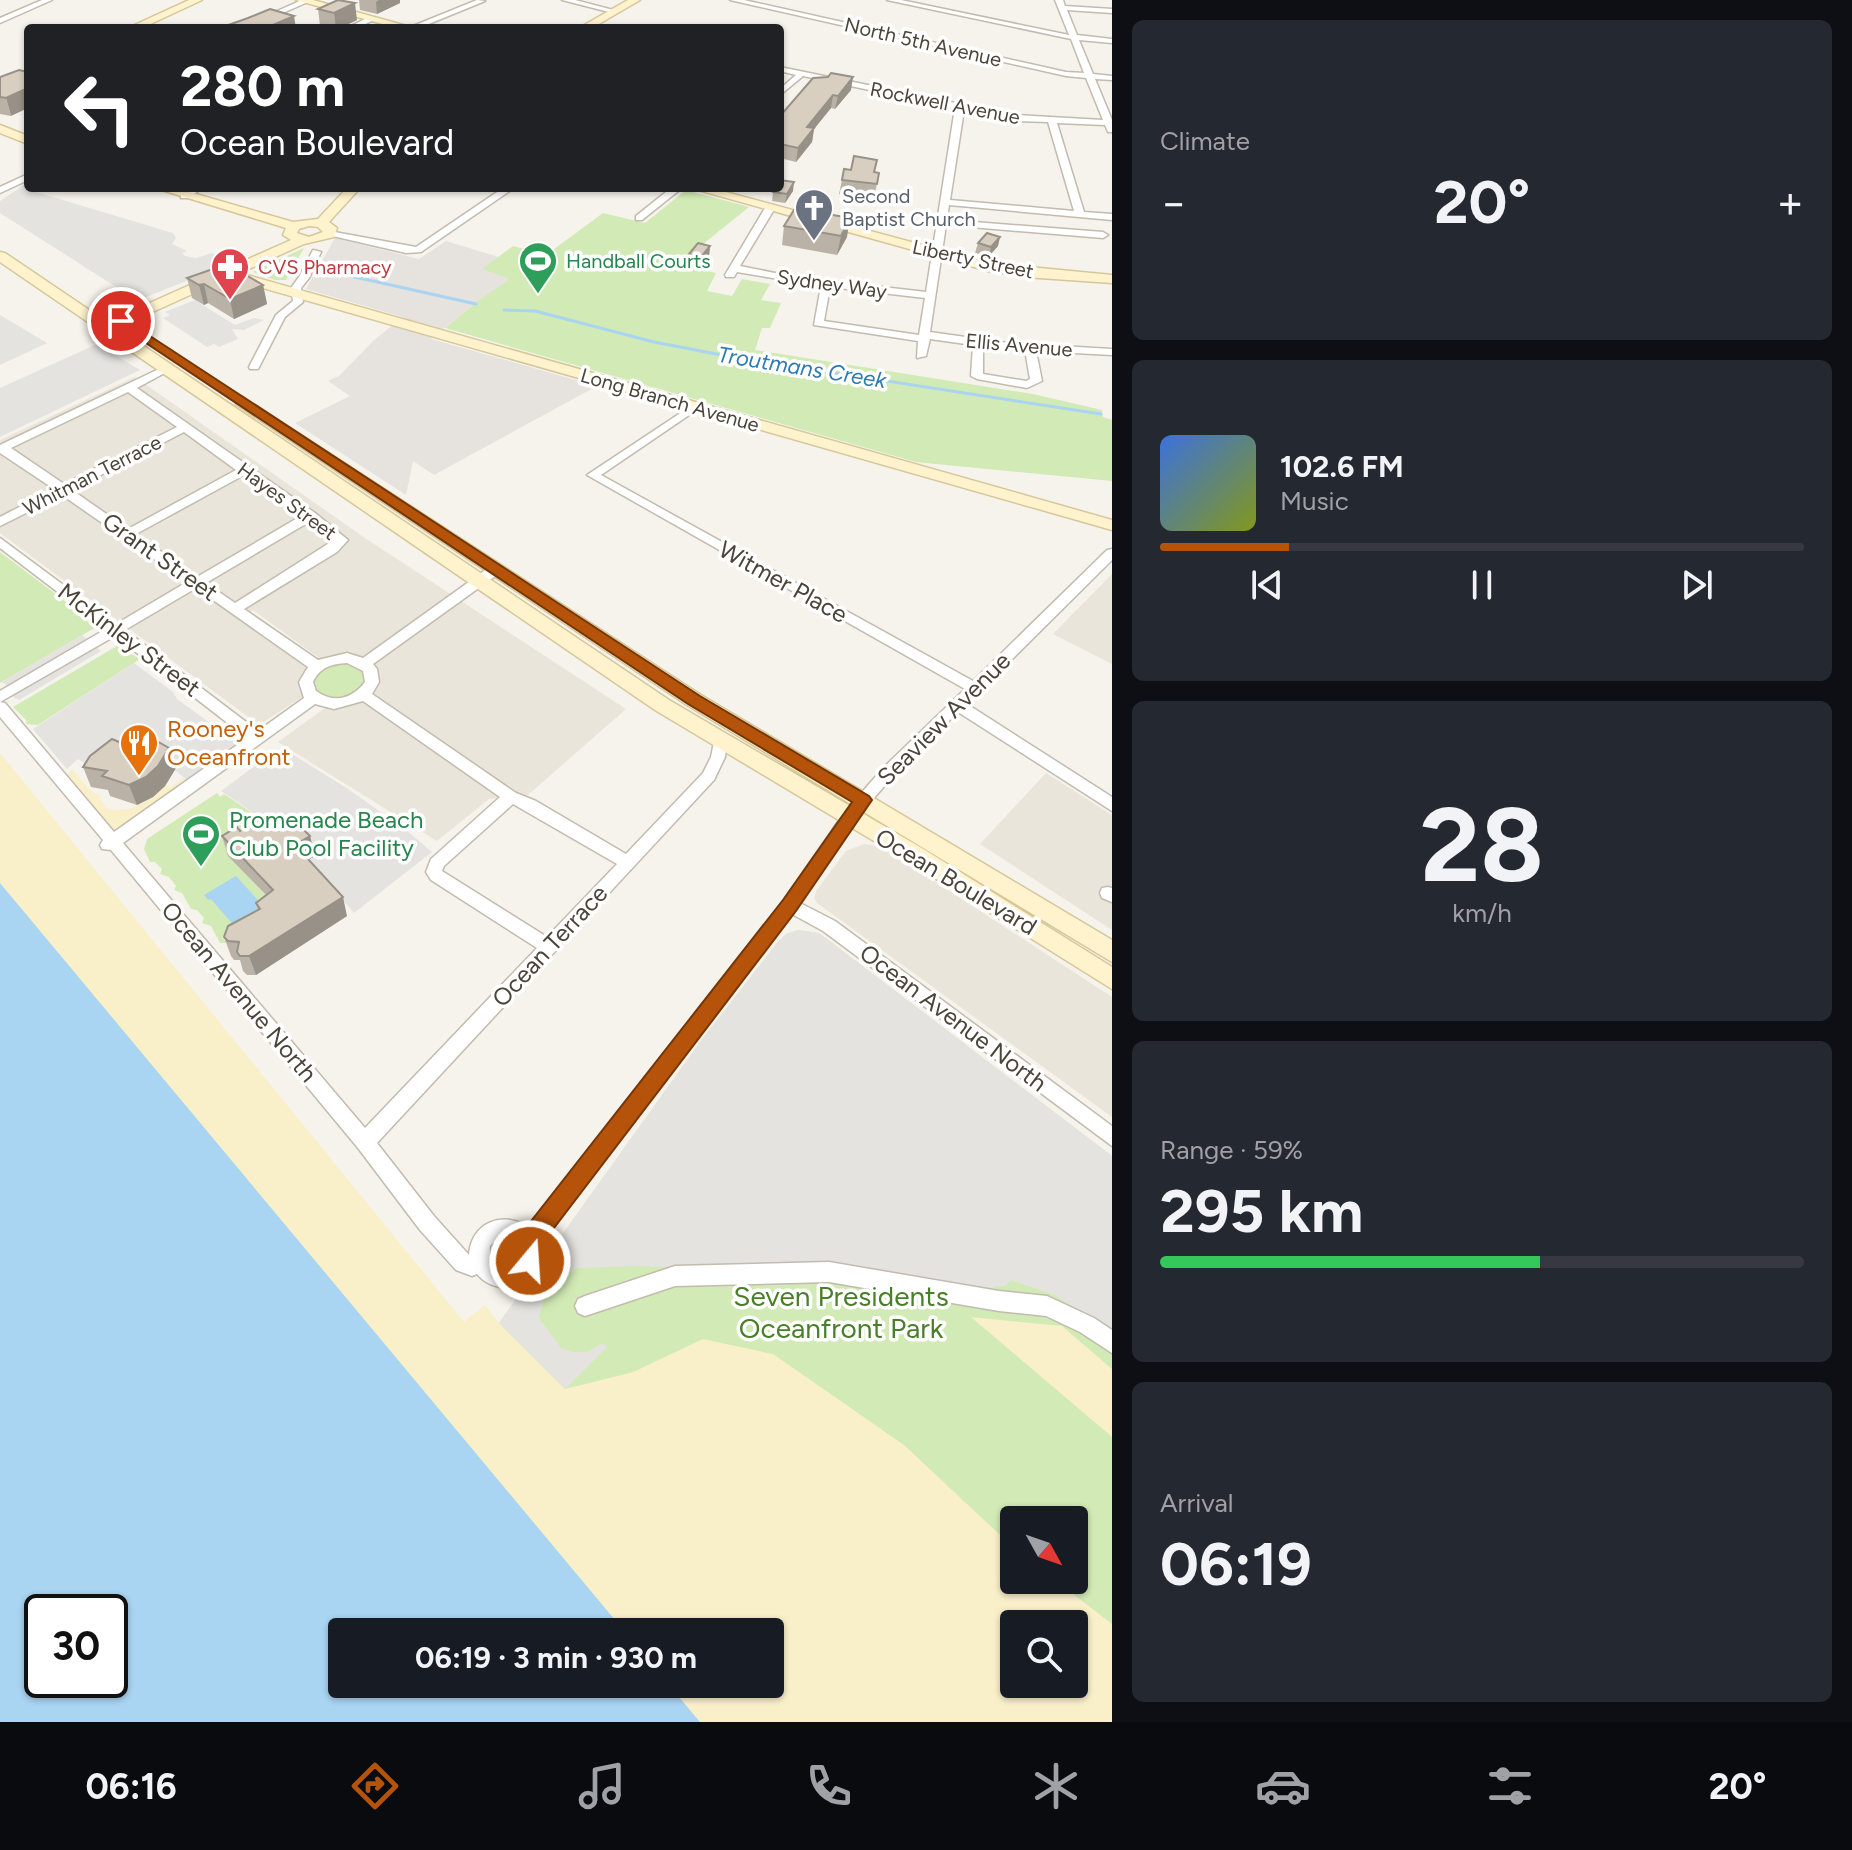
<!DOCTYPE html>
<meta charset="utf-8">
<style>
:root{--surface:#171b24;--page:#242831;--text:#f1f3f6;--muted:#9ea1a6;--line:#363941;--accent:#b45309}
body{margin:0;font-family:Figtree,sans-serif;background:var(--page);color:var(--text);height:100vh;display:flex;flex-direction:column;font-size:30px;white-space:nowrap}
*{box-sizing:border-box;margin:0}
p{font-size:26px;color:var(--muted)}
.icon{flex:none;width:44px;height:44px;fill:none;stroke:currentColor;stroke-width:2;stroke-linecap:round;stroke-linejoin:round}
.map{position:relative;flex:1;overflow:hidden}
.drawer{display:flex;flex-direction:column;gap:20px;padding:20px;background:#0d0f14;width:740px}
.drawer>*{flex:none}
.guide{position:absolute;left:24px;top:24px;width:760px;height:168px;border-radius:8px;box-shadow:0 2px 6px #0004;background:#202124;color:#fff;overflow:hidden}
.needle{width:52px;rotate:130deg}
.tools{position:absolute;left:1000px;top:1506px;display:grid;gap:16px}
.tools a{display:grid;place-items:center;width:88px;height:88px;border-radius:8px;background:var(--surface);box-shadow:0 2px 6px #0004;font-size:40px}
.speed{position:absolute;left:24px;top:1594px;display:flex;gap:16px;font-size:40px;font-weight:700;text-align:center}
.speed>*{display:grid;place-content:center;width:104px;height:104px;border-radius:50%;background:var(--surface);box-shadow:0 2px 6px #0004;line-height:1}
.speed .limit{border:4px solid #111;border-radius:12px;background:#fff;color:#111}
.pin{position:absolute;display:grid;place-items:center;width:68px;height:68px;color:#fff;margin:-34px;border:4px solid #fff;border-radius:50%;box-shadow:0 2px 8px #0007}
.me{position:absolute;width:88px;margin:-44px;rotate:18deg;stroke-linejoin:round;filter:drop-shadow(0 0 6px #0008)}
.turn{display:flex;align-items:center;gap:28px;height:168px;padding:0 24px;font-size:36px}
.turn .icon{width:104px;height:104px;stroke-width:2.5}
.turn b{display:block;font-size:56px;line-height:68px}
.big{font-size:60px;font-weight:700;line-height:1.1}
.drawer .tile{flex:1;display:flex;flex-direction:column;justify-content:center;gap:12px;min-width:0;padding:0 28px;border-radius:12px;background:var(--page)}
.drawer .dial{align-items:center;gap:0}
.dial b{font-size:104px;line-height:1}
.song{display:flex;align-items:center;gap:24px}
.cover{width:96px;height:96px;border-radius:12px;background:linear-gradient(135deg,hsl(220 70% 55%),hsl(70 70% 35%))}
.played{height:8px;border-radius:4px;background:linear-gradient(90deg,var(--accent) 20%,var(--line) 20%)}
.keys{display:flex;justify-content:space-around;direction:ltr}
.heat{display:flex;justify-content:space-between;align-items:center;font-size:44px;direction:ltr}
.charge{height:12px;border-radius:6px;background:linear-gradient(90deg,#34c759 59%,var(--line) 0)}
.trip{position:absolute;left:328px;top:1618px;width:456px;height:80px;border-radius:8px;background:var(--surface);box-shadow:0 2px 6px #0004;font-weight:700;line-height:80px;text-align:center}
.menu{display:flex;height:128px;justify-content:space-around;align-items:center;background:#090b0e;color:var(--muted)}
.menu .icon{width:56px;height:56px}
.menu .current{color:var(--accent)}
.menu b{font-size:36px;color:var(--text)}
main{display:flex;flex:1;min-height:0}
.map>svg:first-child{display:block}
</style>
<main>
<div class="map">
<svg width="1112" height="1722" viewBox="0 0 1112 1722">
<rect width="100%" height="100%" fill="#f6f3ec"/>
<!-- residential -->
<path fill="#eae5da" d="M135 377 365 538 626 709 528 795 489 799 437 841 278 742 329 705 378 677 323 661 253 610 240 621 314 669 307 674 302 697 259 725 0 533V440Z
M1112 574V664L1053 634Z
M1046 773 1112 815V930L980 844Z
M864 844 878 846 922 873 1112 997V1117L817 903 814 898 816 891 846 851Z"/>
<!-- industrial -->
<path fill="#e6e2dd" d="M335 238 419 259 446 241 499 257 483 269 511 279 479 300 431 339 597 386 434 475 413 461 406 495 295 423 350 396 328 381 339 376 373 341 403 317 306 289Z"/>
<!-- green -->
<path fill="#d2eab5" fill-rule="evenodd" d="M686 190 749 207 682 261 675 263 716 273 707 291 732 296 742 279 770 284 761 300 781 303 770 328H762L755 350 1033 394 1102 410 1103 417 1112 420V481L916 462 445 328 479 300 510 279 482 269 513 246 546 255 603 213 645 223Z
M304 248 286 280H275L253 272Z
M0 552 98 626 0 683Z
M117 646 140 659 38 725 26 724 27 721 13 707Z
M348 663 365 672V680C354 699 335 702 316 694L313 685C317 669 332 664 348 663Z
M217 793 220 797 224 794 261 819 229 856 275 905 222 937 227 943H220L211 926 202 923 204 918 197 910 191 909 182 893 174 890 176 886 169 877 160 874 162 869 155 862H150L144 849 147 839Z
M798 930 819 933 1112 1156V1722L770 1684V1632L356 1504 499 1323 700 1042 777 943 786 934ZM1014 1520H1074V1580H1014ZM1014 1624H1074V1684H1014Z"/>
<!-- sand -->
<path fill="#f9efc9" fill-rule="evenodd" d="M0 753 464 1322 485 1305 499 1323 565 1389 633 1372 703 1339 773 1354 904 1445 1014 1548V1580H1055L1112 1624V1722H538L513 1684H770V1632H479L0 1085ZM1014 1624H1074V1684H1014Z
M72 769 91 791 101 796 99 798 106 805 104 807C124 816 154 802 165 784L171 787 183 778 186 781 114 833 67 775Z
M971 1317 1062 1326 1112 1369V1437Z"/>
<!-- parking -->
<path fill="#e5e3e0" d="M24 185 36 192 173 233 176 238 172 244 187 251 182 253 185 256 196 258 212 253 227 262 222 267 146 297H132L0 213V201Z
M195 300 235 325 254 318 264 320 244 330 232 329 238 339 219 347 214 344 207 347 163 318 170 315 165 312Z
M0 315 47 343 0 365Z
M97 344 140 370 0 437V388Z
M82 635 101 651 19 700 0 690 7 686 2 682Z
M134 663 173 692 177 699 240 745 188 781 144 744 96 770 78 759 67 769 33 729Z
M284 749 348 789 406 830 432 852 354 913 309 861 320 853 297 828 286 835 221 791 268 756Z
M798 930 819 933 1112 1156V1332L1055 1295 1011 1280 1005 1286H995L993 1291 703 1269 637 1266 577 1268 564 1276 543 1300 539 1318 561 1348 573 1352H587L603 1343 607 1347 565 1389 499 1323 700 1042 777 943 786 934Z"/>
<!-- water -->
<path fill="#a9d4f2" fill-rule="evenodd" d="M236 876 266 909 236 928 211 899 208 900 204 895Z
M0 883 625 1632H342V1684H668L700 1722H0ZM110 1612V1680H42V1612Z"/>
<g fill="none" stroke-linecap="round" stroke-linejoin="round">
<!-- stream -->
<path stroke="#a9d4f2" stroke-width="3" d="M319 269 476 304
M504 310 535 311 654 342 737 358 1101 414"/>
<!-- street casing -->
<g stroke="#c2bbae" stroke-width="3">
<path id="street" d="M42 0H52L0 23V18Z
M302 0 310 1 249 28H239Z
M477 0 485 1 419 28H408Z
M562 0H575L617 11 613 13Z
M730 0H744L1066 72 1084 73 1071 39 887 0H901L1069 35 1055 0H1063L1065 6 1112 9V13L1067 10 1077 35 1112 39V43L1079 40 1093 74 1112 76V80L1095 79 1112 120V132H1108L1105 125 1057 123 1084 212 1112 214V220L949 205 930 332 1008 343 1112 349V355L1036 351 1042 381 1027 388 977 379 971 376 973 345 930 339 926 356 917 358 918 341 814 325 821 286 737 272 734 277H726L725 275 765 208 770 205 775 208 740 266 795 277 926 292 955 108 803 76 780 95V89L796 75 780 71V67L1014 115 1103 120 1086 78 1066 76ZM964 110 1014 121 1048 122 1074 211 950 200ZM830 287 925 298 919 335 824 321ZM983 346 1025 350 1030 379 1026 381 983 374Z
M369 17 376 19 357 28H347Z
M28 174V180L0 193V187Z
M191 188H203L187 198H181V194Z
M503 188H514L421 252 406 253 324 234 329 231 416 247Z
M671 188H682L642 220H636V216Z
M974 222 1103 232 1108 235 1103 238 971 227V223Z
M313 250 321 252 309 278 301 288 303 302 285 317 258 369H250L249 367 276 315 293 301 291 288 299 277Z
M163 367 172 369 137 388 315 513 348 540 337 552 244 609 318 660 347 653 363 658 491 566H501V572L373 664 377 669 379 682 372 694 516 793 536 801 626 854 703 773 711 757 715 737 720 736 727 741 725 757 714 780 377 1143 434 1216 469 1255C471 1223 502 1210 529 1227L784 900 844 813 883 768 965 689 587 475 694 404 698 405V409L601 475 973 681 1107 550 1112 549V560L967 704 1112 797V811L958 712 893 776 854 821 800 903 835 921 1112 1126V1146L823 931 792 914 539 1245C547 1282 501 1302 477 1274L472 1276 456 1270 420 1230 358 1148 111 850 102 849 100 845 103 840 0 717V691L106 629 0 548V538L116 624 187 582 62 495 0 526V517L54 489 0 453V445ZM128 392 177 427 64 484 11 448ZM184 432 236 470 128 529 72 490ZM244 475 301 516 197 577 136 534ZM309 522 334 540 235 603 206 583ZM196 588 308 667 299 682 304 698 258 731 125 630ZM115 636 247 738 114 832 5 703 0 702ZM347 663 363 671 365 682C352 699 334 704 316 691L313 682C320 667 332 664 347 663ZM363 701 500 797 431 859 426 872 431 880 537 948 365 1128 123 843 315 704 334 709ZM513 804 617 864 547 937 442 871 444 866ZM499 1238H511L520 1246V1259L511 1268H499L490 1258V1246Z
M1108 887 1112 888V902L1102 898 1100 893 1102 888Z
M829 1262 999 1291 1047 1296 1094 1318 1112 1330V1353L1080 1332 1046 1316 999 1311 829 1282 675 1286 585 1316 578 1313 575 1306 578 1299 585 1296 675 1266Z"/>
</g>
<!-- secondary casing -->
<g stroke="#d6c79b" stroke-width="3">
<path id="secondary" d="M189 0H202L142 28H128Z
M296 0H313L414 28H397Z
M628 0H640L592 28H579Z
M0 125 28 136V144L0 133Z
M155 188H175L293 222 318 219 347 188H360L329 222 337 228 334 237 304 244 240 273 1112 520V530L228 278 117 328 669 700 925 850 1112 967V989L909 862 655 710 0 262V252L5 253 107 322 291 240 283 235 286 228ZM309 226 318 227 323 232 309 237 297 233 299 229Z
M691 188H711L989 263 1112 275V283L1025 277 988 271Z
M241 396 701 695 1112 940V962L687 705 236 404V398Z"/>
</g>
<!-- street -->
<use href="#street" fill="#fff" fill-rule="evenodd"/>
<!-- secondary -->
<use href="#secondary" fill="#fff3cd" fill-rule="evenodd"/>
</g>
<!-- wall -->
<path fill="#bab2a6" d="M359 0H400V3L377 14 360 10Z
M318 9 357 20 340 28H329L320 26Z
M0 77 11 116 0 114Z
M813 78 851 90 835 109 831 108 814 129 812 142 796 162 780 158V116Z
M875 172 879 173 874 198 839 194 842 180Z
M793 191 785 203 772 201 773 192Z
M818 212 847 237 837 255 782 245 784 226Z
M978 243 998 246 989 256 975 253Z
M710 246 709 256 700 266 689 264V254Z
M187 278 263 285 267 304 234 319 208 303 204 305 192 298Z
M119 742 169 748 176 768 165 786 153 797 137 805 110 796 108 790 91 787 83 767Z
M240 831 310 836 315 856 308 860 347 916 256 975H247L243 971 240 960H234L231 956 224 937 258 910 256 903 266 895 228 856 222 836Z"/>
<!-- shaded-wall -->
<path fill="#979187" d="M379 0H400V3L377 14 376 2Z
M355 3 357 20 340 28H336L334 13Z
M294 16 296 28H266Z
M853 77 851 90 835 109 838 96Z
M28 88V108L11 116 6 98Z
M833 95 831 108 814 129 812 142 796 162 798 148 807 127Z
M794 182 793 191 785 203 787 194Z
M850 218 847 237 837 255 841 236Z
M1000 237 998 246 989 256 991 247Z
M710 246 709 256 700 266 701 257Z
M204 284 208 303 204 305 199 285Z
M263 285 267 304 234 319 230 299Z
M169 748 176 768 165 786 153 797 137 805 129 785Z
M310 836 315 856 300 865 295 845Z
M343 897 347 916 256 975 249 956Z"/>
<!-- building -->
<path fill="#d8cfc1" stroke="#979187" stroke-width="2" d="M338 0 355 3 334 13 318 9Z
M270 9 294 16 266 28H220L248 18Z
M19 70 28 72V88L6 98 0 97V77Z
M831 73 853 77 838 96 833 95 807 127 814 128 798 148 780 144V116L813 78 828 77Z
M854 156 877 160 874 172 879 173 877 184 842 180 844 169 851 170Z
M780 180 794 182 787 194 773 192 775 188H780Z
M804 206 819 208 816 212 850 218 841 236 784 226 794 210 800 212Z
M987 233 1000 237 991 247 978 243Z
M698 243 710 246 701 257 689 254Z
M227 264 263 285 230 299 204 284 199 285 187 278Z
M136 729 169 748 158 766 146 777 129 785 102 776 107 771 83 767 90 756 112 739 119 742Z
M276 814 285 819 290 816 310 836 295 845 343 897 249 956H240L237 952 239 942 228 941 224 937 228 926 260 909 256 903 273 890 222 836 237 827 240 831 263 818Z"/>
<!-- route -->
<path fill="#b45309" stroke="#753606" stroke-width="2" d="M121 317 700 696 869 796 872 800 796 911 541 1245 542 1261 538 1269 530 1272 522 1269 518 1242 521 1234 783 900 852 802 688 704 116 323 115 321Z"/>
<!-- icons -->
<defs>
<g id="church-pin" transform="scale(2)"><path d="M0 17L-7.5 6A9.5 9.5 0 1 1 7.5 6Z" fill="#6b7280" stroke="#fff"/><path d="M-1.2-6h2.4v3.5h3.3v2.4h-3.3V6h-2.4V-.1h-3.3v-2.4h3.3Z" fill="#fff"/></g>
<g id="stadium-pin" transform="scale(2)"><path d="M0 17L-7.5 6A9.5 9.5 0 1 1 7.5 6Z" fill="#2e9e5b" stroke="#fff"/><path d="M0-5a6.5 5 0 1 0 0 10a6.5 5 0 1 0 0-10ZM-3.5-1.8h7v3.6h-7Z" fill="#fff"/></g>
<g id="pharmacy-pin" transform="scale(2)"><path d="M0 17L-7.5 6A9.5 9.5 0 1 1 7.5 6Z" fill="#e0444e" stroke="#fff"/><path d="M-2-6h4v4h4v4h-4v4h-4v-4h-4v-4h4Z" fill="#fff"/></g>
<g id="restaurant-pin" transform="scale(2)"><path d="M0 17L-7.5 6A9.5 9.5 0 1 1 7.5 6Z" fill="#e8710a" stroke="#fff"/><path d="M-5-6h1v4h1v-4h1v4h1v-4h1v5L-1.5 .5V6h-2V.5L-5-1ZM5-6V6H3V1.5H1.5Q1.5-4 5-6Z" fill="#fff"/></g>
</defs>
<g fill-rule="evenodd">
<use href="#church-pin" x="814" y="208"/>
<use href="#stadium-pin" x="538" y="261"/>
<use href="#pharmacy-pin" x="230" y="267"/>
<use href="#restaurant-pin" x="139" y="743"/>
<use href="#stadium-pin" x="201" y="834"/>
</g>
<g text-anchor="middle" stroke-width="7" stroke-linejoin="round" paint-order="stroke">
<!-- far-street labels -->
<g font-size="20" fill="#4b4439" stroke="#fff">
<text transform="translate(923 42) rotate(13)" y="7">North 5th Avenue</text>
<text transform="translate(945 103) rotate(11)" y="7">Rockwell Avenue</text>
<text transform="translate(973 259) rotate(12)" y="7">Liberty Street</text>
<text transform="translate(832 284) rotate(8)" y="7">Sydney Way</text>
<text transform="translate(1019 345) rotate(5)" y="7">Ellis Avenue</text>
<text transform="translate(670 400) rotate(16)" y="7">Long Branch Avenue</text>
<text transform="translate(92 475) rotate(-27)" y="7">Whitman Terrace</text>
<text transform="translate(287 501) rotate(36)" y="7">Hayes Street</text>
</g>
<!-- far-worship labels -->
<g font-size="20" fill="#5b616d" stroke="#fff" text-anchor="start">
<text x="842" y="203">Second<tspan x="842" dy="23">Baptist Church</tspan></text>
</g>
<!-- far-leisure labels -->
<g font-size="20" fill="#27864d" stroke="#fff" text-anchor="start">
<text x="566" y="268">Handball Courts</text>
</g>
<!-- far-health labels -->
<g font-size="20" fill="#be3a42" stroke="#fff" text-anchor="start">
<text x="258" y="274">CVS Pharmacy</text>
</g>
<!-- far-water labels -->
<g font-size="22" font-style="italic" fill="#2e7ab2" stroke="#fff">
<text transform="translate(802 367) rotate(9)" y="8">Troutmans Creek</text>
</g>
<!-- street labels -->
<g font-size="24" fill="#4b4439" stroke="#fff">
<text transform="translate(160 557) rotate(35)" y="8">Grant Street</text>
<text transform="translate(783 582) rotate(29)" y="8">Witmer Place</text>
<text transform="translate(129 640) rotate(37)" y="8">McKinley Street</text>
<text transform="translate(944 719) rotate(-45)" y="8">Seaview Avenue</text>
<text transform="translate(956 882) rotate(31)" y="8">Ocean Boulevard</text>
<text transform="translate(550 946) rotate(-47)" y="8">Ocean Terrace</text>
<text transform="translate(239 992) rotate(50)" y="8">Ocean Avenue North</text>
<text transform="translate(953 1018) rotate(37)" y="8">Ocean Avenue North</text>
</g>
<!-- food labels -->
<g font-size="24" fill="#c56008" stroke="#fff" text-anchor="start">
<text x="167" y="737">Rooney's<tspan x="167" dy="28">Oceanfront</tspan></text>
</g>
<!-- leisure labels -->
<g font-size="24" fill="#27864d" stroke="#fff" text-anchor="start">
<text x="229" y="828">Promenade Beach<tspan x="229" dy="28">Club Pool Facility</tspan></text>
</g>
<!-- near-park labels -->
<g font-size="28" fill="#4a7f2a" stroke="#fff">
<text x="841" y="1306">Seven Presidents<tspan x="841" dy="32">Oceanfront Park</tspan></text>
</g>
</g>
</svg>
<div class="tools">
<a><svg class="needle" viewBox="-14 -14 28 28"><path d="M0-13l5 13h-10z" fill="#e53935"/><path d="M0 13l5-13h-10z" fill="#9ea1a6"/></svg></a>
<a><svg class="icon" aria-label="search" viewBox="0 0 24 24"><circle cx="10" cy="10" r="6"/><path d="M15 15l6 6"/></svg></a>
</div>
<div class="speed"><div class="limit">30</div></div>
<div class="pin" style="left:121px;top:321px;background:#d93025"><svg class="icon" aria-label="arrive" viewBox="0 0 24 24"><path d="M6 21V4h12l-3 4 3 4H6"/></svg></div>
<svg class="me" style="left:530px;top:1261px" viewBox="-20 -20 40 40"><circle r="17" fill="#b45309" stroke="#fff" stroke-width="3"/><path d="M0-11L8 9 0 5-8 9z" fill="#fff"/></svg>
<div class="trip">06:19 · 3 min · 930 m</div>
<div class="guide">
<div class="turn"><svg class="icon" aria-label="left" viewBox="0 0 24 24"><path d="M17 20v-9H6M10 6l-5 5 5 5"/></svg><div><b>280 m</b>Ocean Boulevard</div></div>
</div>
</div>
<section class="drawer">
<div class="tile"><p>Climate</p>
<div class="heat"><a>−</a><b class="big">20°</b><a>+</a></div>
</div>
<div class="tile">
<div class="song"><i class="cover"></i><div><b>102.6 FM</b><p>Music</p></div></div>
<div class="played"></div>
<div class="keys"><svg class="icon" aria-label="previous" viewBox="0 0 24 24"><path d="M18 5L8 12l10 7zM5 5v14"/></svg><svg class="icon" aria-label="pause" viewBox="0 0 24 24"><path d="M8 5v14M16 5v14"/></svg><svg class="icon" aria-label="next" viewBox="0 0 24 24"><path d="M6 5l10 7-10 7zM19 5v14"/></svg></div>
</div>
<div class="tile dial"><b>28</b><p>km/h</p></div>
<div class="tile"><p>Range · 59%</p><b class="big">295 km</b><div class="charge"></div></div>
<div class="tile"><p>Arrival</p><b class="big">06:19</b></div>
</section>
</main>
<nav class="menu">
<b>06:16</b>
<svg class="icon current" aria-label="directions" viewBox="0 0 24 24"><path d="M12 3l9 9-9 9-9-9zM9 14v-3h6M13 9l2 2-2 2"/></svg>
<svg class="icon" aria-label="music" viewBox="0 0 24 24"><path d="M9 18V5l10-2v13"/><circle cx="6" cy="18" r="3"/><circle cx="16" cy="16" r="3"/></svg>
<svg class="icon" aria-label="phone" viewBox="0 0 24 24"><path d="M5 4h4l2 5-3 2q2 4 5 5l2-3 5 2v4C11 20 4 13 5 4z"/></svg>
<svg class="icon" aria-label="climate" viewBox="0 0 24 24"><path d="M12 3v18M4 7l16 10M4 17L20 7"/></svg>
<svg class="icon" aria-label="car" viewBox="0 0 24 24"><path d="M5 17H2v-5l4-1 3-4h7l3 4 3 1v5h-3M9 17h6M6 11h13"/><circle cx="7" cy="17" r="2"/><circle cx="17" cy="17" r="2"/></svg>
<svg class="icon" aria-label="filters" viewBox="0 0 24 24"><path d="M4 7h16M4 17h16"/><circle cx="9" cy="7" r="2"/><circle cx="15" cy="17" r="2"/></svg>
<b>20°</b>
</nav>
